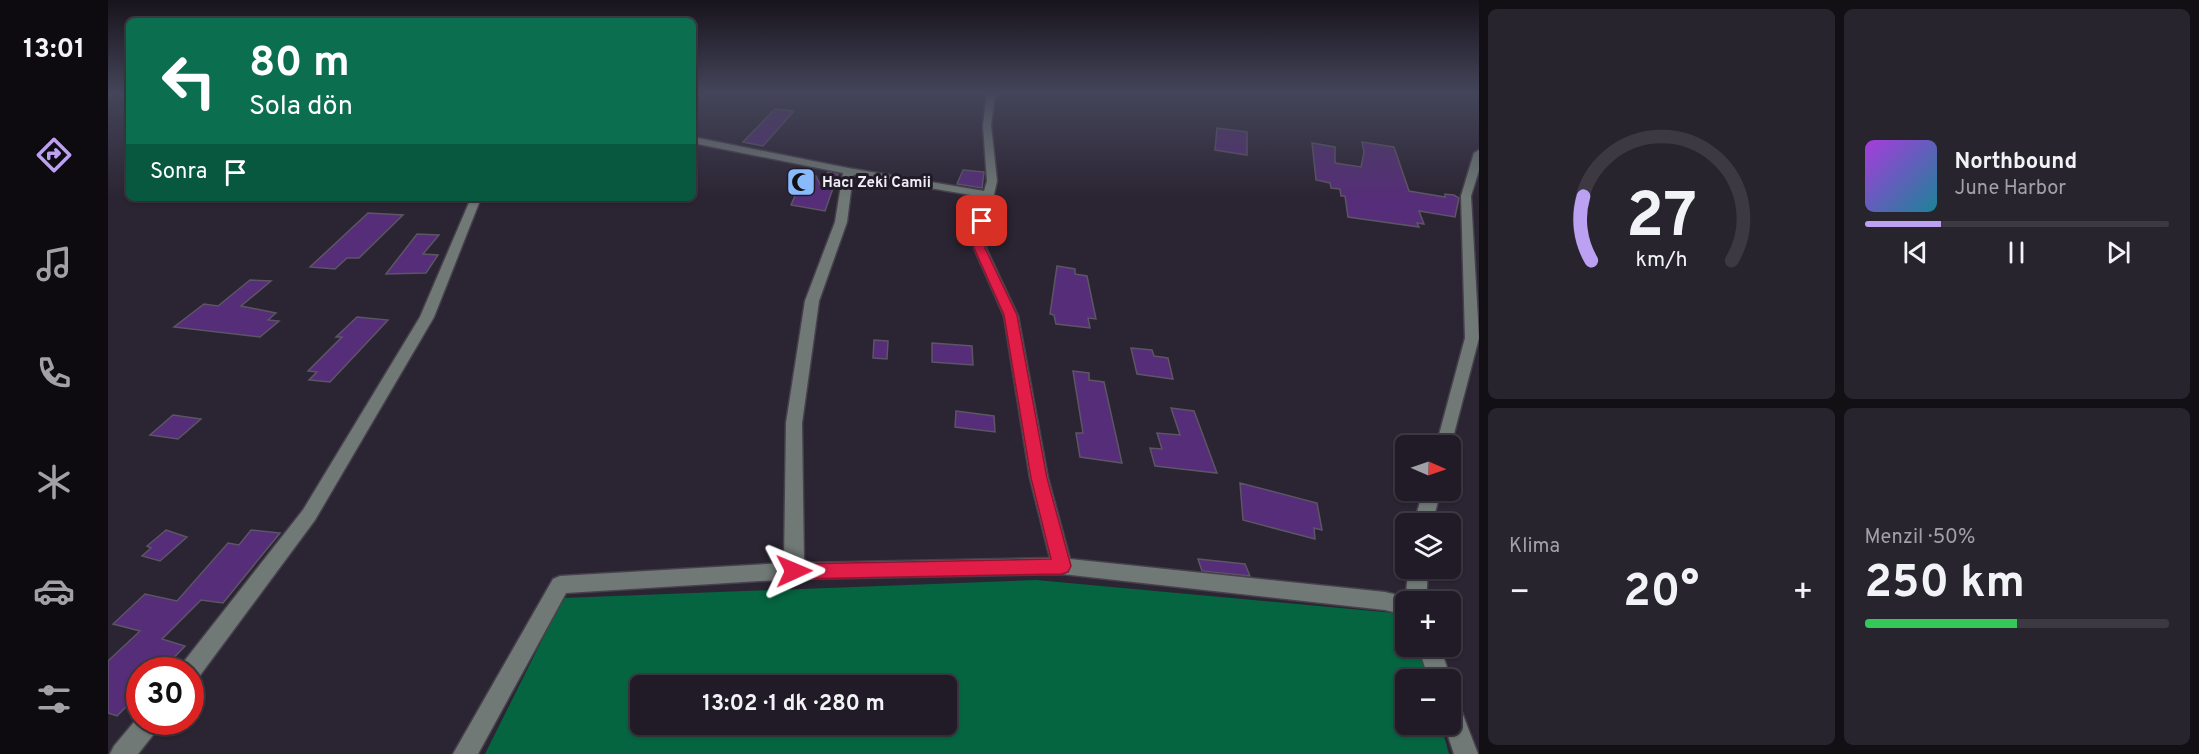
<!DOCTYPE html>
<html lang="tr">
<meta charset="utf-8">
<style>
:root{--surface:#201b26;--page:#28242e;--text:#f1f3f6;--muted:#a2a1a7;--line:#3d3943;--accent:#bca0f2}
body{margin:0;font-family:Overpass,sans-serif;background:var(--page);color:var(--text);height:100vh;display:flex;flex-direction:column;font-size:22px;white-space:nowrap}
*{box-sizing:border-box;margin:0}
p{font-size:20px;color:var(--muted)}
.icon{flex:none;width:33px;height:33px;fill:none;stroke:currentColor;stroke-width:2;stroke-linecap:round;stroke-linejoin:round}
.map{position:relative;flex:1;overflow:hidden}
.panel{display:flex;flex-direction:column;gap:9px;padding:9px;background:#120f15;width:720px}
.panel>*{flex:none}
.guide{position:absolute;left:18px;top:18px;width:570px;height:183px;border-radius:9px;box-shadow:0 2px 4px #0004,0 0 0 2px var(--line);background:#0b6e4f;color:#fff;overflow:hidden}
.needle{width:39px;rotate:92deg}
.fabs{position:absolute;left:1287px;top:435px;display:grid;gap:12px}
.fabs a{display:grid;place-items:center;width:66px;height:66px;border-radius:9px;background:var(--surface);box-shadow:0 2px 4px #0004,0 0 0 2px var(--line);font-size:30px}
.speed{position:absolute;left:18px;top:657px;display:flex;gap:12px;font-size:30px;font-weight:700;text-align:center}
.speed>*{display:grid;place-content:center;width:78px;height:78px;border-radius:50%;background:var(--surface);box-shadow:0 2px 4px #0004,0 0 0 2px var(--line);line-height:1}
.speed .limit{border:9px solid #d22;background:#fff;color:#111}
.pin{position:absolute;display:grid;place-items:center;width:51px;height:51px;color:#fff;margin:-26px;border-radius:12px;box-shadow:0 3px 9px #0006}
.me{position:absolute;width:66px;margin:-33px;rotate:89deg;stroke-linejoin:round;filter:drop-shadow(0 0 4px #0008)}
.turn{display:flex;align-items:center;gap:21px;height:126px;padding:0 24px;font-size:27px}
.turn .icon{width:78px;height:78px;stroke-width:2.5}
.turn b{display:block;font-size:42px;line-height:51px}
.then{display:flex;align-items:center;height:57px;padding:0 24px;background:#0003;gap:12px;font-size:22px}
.big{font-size:45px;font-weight:700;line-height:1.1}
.panel .tile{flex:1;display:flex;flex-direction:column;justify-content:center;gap:9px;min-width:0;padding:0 21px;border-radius:9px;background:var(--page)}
.panel .dial{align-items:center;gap:0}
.dial svg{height:156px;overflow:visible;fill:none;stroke:var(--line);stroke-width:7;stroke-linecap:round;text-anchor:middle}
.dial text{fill:var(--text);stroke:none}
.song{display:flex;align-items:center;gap:18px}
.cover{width:72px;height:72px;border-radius:9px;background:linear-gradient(135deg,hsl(280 70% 55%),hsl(190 70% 35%))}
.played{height:6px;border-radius:3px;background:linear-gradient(90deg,var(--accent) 25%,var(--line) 25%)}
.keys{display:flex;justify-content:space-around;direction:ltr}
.heat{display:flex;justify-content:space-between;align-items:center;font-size:33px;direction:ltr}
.charge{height:9px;border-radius:4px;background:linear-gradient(90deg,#34c759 50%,var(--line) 0)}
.panel .tiles{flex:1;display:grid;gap:9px;grid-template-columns:repeat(2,1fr)}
.trip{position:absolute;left:522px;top:675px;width:327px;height:60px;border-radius:9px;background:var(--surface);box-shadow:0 2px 4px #0004,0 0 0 2px var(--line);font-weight:700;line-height:60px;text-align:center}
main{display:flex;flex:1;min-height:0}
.tab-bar{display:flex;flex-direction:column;width:108px;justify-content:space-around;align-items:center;background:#0d0b0f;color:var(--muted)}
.tab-bar .icon{width:42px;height:42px}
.tab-bar .active{color:var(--accent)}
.tab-bar b{font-size:27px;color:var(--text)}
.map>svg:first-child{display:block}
</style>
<main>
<nav class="tab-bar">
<b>13:01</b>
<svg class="icon active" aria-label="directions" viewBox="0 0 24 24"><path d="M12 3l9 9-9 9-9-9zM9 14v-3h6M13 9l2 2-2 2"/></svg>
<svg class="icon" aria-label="music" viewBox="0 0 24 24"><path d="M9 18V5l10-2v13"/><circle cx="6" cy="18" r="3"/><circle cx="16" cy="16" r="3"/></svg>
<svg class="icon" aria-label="phone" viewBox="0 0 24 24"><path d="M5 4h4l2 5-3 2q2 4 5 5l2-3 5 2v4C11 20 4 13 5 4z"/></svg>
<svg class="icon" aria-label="climate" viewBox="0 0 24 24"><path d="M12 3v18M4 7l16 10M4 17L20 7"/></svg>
<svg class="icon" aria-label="car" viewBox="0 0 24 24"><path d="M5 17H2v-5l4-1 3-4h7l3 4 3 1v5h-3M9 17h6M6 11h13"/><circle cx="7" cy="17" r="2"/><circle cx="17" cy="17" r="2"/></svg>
<svg class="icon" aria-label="filters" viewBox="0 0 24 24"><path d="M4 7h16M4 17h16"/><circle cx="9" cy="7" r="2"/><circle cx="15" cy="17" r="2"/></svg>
</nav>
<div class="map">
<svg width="1371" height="754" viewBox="0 0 1371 754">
<rect width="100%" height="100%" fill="#2b2432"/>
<!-- forest -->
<path fill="#046540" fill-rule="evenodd" d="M928 580 1297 614 1298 646 1312 647 1321 679 1298 680V724L1333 725 1341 754H377L455 598ZM532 686H838V724H532Z"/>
<!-- building -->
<path fill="#562d78" stroke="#5c5564" stroke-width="1.5" d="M667 109 686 111 655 146 635 142Z
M1109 128 1139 132V155L1107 150Z
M1254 142 1286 147 1301 191 1337 197V194L1346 195 1351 198 1347 217 1311 211 1316 224 1309 223 1311 227 1240 217 1237 196H1233L1232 189 1223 188 1222 183 1208 180 1204 143 1227 147V163L1253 167 1256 152Z
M855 170 876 172 874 188 849 184Z
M720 172 730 174 717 211 683 205 696 176H708L713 186Z
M260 213 295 215 251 258H239L227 269 202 267Z
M309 234 331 235 315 254 330 255 318 273 278 274Z
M949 266 967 269V274L979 276 988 319 980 318 982 328 948 324 946 315 942 314Z
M142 280 163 281 133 306 168 313 160 320 171 321 152 337 66 327 96 304 110 306Z
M249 317 280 320 222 382 201 380 209 372 200 371 234 337H228Z
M766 340 780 341 779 359 765 358Z
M824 343 864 346 865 365 824 362Z
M1023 348 1044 350 1046 356 1060 358 1065 379 1029 374Z
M965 371 981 373V380L996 382 1014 463 972 457 968 433H975Z
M1063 408 1086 411 1109 473 1047 466 1042 448 1054 449 1049 433 1072 435Z
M848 411 886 416 887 432 847 427Z
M65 415 93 419 70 439 42 435Z
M1132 483 1209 503 1214 530 1206 528 1207 539 1135 520Z
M58 530 79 537 52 561 34 556 43 548 39 546Z
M143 530 172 533 115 603 93 600 54 639 77 646 54 670H32V693L9 716 0 713V661L32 631 5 624 37 594 69 601 120 543 131 545Z
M1090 559 1137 564 1142 576 1094 571Z"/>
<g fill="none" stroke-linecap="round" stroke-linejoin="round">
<!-- minor casing -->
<g stroke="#47404d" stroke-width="3">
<path id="minor" d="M879 93H887L883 125 889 181 880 221 878 248 910 316 940 478 962 559 1277 592 1298 597 1300 568H1320L1318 602H1298V615L1277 610 954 574 686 579 458 593 370 754H345L445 579 452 576 676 563 678 423 697 301 727 222 735 173 585 143V137L740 168 876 191 879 181 875 125ZM745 175 875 197 868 221 866 248 896 316 922 478 942 558 696 563 694 423 711 301 739 222Z
M1371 150V170L1363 196 1371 338 1342 449V446H1328L1357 338 1353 196 1366 153Z
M363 198H373L326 317 207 520 90 678 82 681V670H71L74 664 195 510 312 317Z
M1315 490H1333L1324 524H1306Z
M1310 646H1332L1343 680 1342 681V680H1321Z
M1342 699 1350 702 1370 754H1346L1336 724H1342Z
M32 715V722H52L49 730 30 754H2L6 746Z"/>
</g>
<!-- minor -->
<use href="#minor" fill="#707975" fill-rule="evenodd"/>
</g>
<!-- sky -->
<linearGradient id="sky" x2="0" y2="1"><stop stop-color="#18141c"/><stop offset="0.47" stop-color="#44455a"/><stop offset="1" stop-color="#44455a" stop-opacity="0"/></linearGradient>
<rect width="1371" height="198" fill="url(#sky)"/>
<!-- route -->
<path fill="#e11d48" stroke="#92132f" stroke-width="1.5" d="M874 218 879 221 877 248 909 315 939 478 963 566 960 572 954 574 686 579 680 577 677 571 680 566 686 564 943 559 923 478 896 315 866 248 869 221Z"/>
<!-- icons -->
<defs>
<g id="mosque-square" transform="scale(1.5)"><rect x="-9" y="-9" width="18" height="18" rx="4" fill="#89bafc" stroke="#211b28"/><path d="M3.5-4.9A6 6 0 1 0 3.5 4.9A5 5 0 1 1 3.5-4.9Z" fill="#111"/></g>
</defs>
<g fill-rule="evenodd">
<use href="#mosque-square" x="693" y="182"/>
</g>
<g text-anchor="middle" stroke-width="6" stroke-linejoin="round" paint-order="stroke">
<!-- far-poi labels -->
<g font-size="15" font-weight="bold" fill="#f0ecf5" stroke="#211b28" text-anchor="start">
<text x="714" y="187">Hacı Zeki Camii</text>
</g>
</g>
</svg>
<div class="fabs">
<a><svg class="needle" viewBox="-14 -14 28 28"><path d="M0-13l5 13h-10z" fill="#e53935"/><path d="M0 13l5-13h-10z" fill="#a2a1a7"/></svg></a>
<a><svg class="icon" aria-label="layers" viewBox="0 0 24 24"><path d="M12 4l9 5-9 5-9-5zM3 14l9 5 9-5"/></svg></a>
<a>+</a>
<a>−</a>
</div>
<div class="speed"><div class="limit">30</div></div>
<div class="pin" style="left:874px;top:221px;background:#d93025"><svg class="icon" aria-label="arrive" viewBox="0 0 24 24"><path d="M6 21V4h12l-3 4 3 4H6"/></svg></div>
<svg class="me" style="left:686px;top:571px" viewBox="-20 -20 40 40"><path d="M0-17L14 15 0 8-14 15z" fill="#e11d48" stroke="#fff" stroke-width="4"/></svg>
<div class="trip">13:02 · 1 dk · 280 m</div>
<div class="guide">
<div class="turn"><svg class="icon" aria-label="left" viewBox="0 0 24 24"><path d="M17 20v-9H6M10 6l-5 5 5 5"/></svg><div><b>80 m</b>Sola dön</div></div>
<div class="then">Sonra<svg class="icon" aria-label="arrive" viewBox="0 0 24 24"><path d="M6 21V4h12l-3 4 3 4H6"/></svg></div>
</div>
</div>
<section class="panel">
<div class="tiles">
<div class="tile dial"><svg viewBox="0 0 100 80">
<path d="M14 69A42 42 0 1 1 86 69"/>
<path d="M14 69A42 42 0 0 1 10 36" stroke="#bca0f2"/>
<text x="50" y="56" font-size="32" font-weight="700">27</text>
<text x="50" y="72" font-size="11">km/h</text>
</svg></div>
<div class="tile">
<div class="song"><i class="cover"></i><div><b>Northbound</b><p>June Harbor</p></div></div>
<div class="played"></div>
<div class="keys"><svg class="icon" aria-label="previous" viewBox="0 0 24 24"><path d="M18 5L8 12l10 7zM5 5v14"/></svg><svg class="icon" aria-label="pause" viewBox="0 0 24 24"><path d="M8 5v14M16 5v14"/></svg><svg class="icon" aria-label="next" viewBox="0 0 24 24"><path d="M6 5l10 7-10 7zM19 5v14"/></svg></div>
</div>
<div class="tile"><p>Klima</p>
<div class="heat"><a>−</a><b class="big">20°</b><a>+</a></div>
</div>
<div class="tile"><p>Menzil · 50%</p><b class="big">250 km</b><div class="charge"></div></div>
</div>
</section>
</main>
